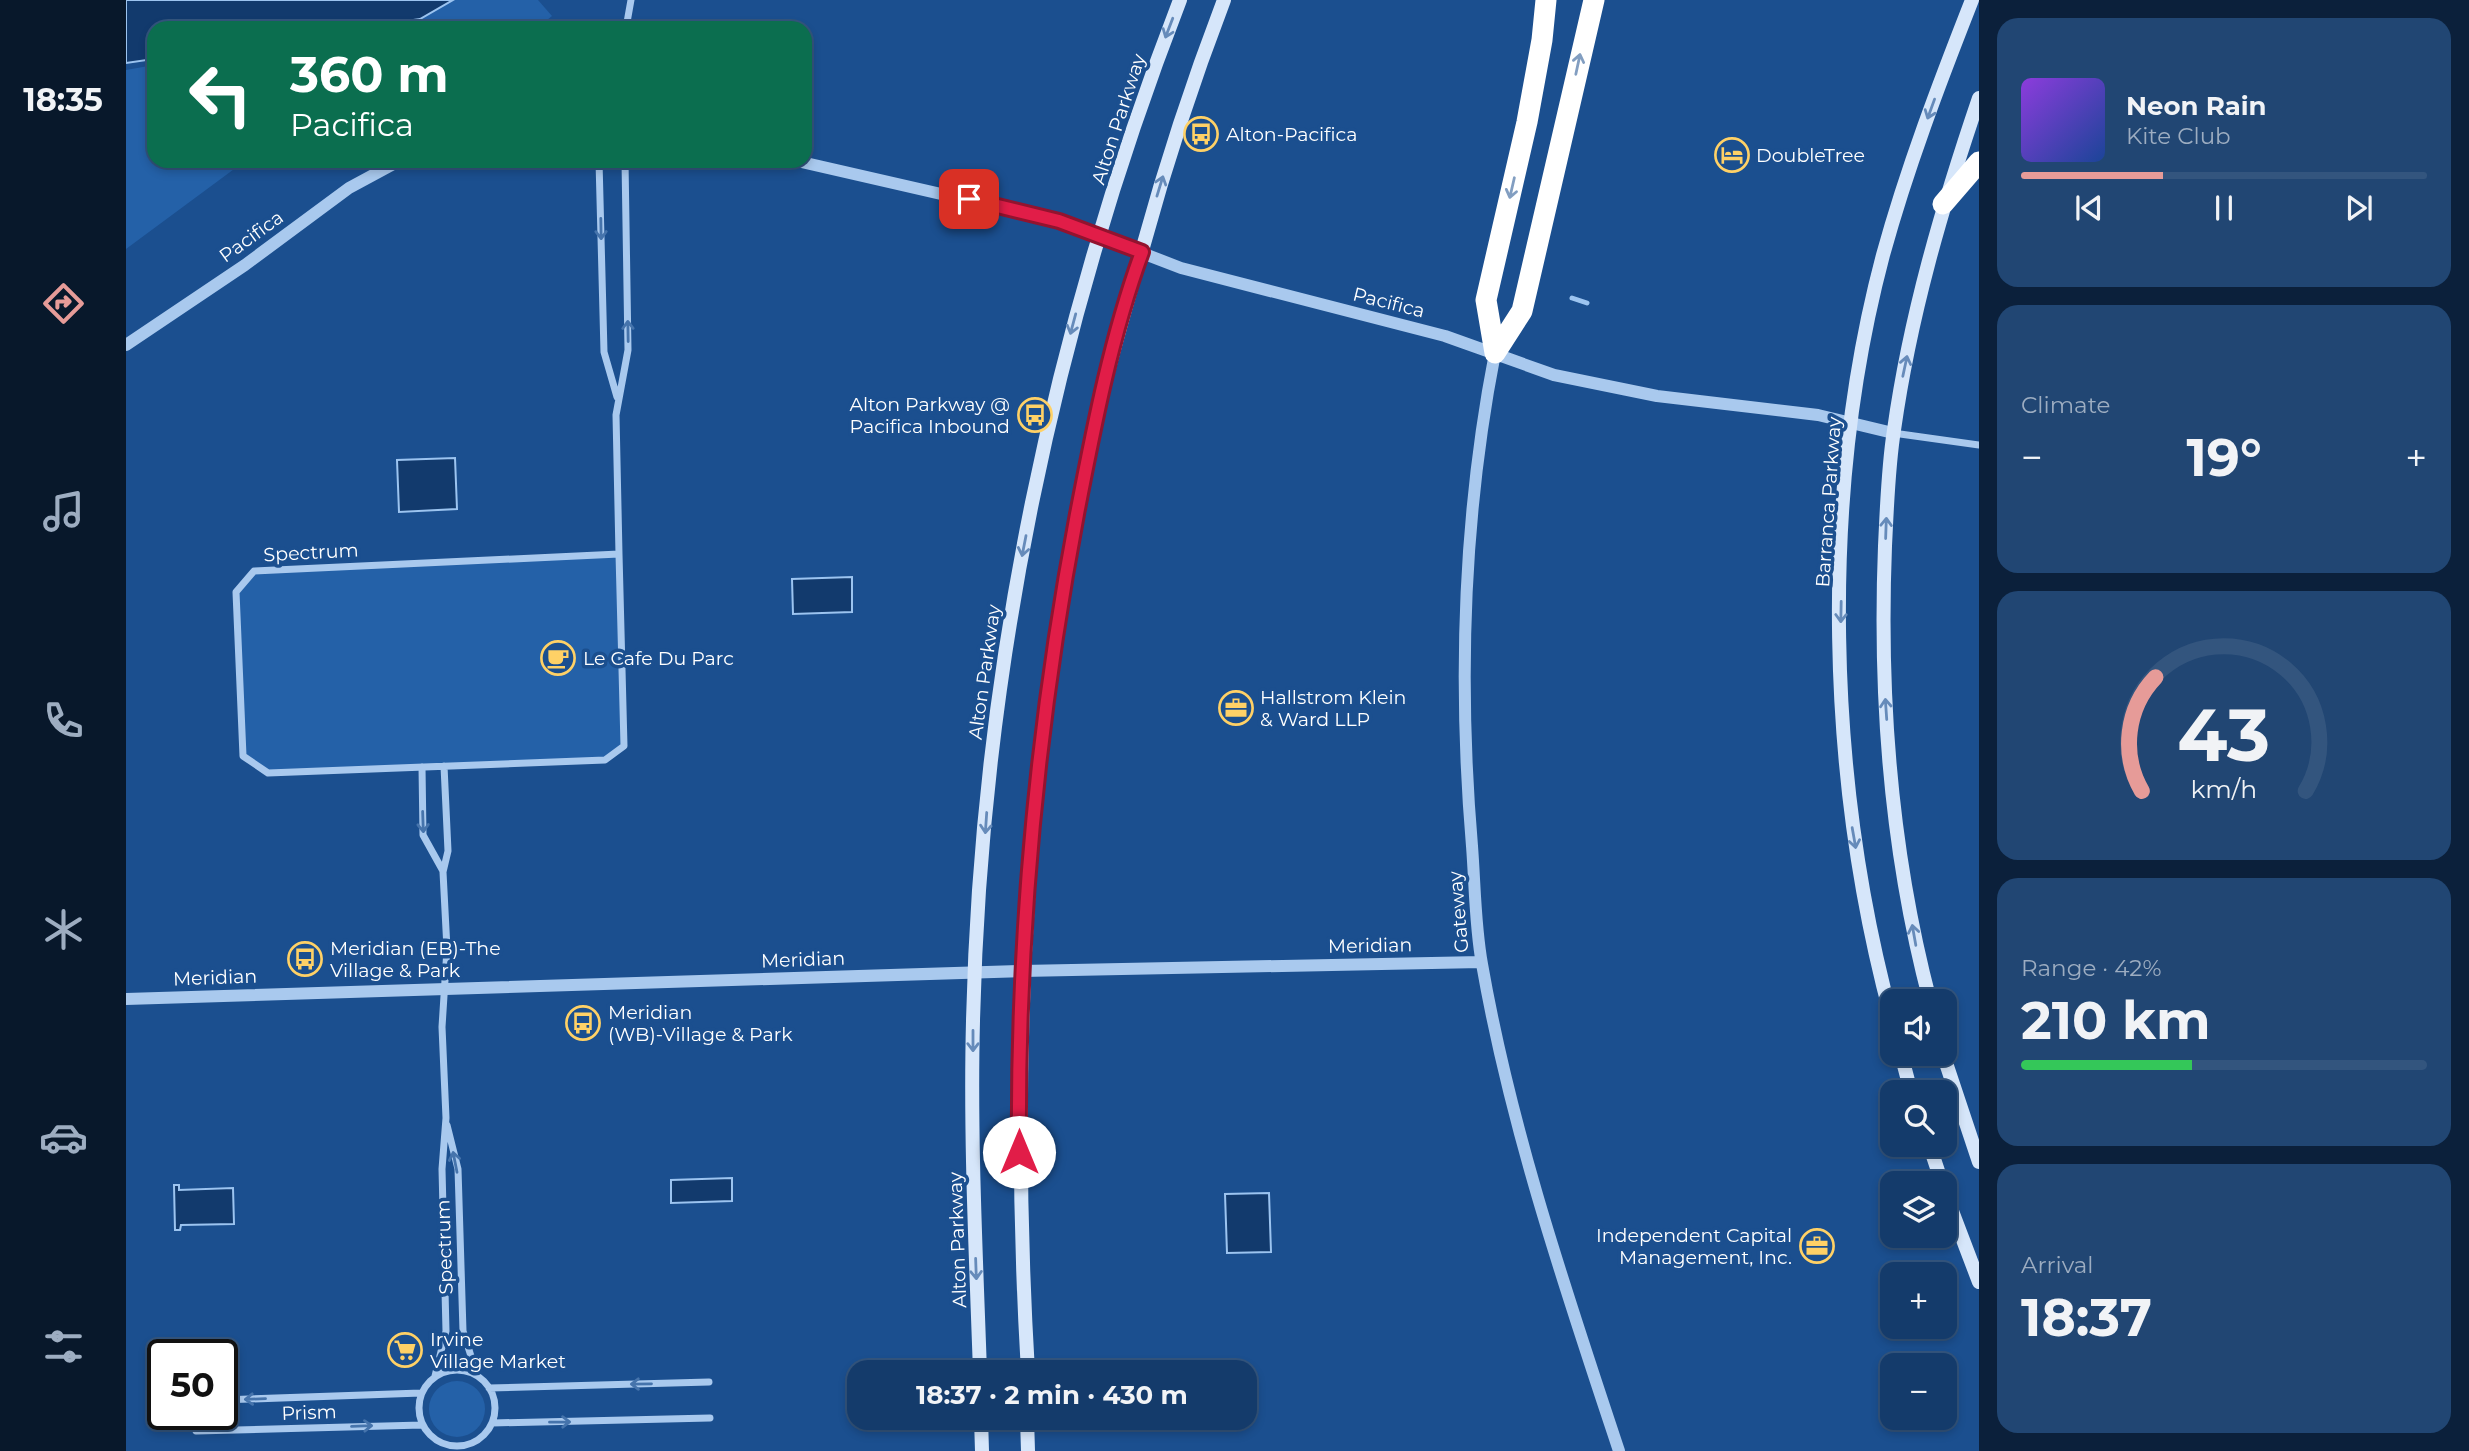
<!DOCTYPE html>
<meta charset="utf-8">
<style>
:root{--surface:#143b6b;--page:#214673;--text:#f1f3f6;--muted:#9dadc1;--line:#33557e;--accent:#e69b98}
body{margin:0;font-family:Montserrat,sans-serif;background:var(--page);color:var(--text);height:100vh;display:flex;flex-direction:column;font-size:26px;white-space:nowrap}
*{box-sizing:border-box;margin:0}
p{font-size:23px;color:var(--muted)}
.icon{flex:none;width:38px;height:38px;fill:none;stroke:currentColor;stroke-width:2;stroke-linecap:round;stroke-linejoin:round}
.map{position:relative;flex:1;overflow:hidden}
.side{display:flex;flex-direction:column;gap:18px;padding:18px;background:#0b203b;width:490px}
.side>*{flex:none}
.banner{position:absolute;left:21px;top:21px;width:665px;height:147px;border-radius:21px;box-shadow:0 4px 10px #0003,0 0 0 2px var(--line);background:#0b6e4f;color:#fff;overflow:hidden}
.controls{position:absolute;left:1754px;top:989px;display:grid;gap:14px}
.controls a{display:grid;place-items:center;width:77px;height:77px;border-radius:14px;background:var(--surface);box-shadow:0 4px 10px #0003,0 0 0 2px var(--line);font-size:35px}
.speed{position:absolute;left:21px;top:1339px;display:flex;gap:14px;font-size:35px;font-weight:700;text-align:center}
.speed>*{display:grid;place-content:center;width:91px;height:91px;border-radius:50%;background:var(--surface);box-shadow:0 4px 10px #0003,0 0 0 2px var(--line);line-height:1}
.speed .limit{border:4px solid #111;border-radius:10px;background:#fff;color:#111}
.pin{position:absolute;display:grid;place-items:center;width:60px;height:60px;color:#fff;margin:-30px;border-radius:14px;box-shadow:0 4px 10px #0006}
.me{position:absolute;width:77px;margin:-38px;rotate:0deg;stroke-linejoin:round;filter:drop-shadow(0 0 5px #0008)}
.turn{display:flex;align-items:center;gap:24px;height:147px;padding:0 28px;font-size:32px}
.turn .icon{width:91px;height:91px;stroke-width:2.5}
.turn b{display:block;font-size:49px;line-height:60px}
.big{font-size:52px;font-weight:700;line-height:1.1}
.side .tile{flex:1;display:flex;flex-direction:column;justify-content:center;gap:10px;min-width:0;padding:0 24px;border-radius:21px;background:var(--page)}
.side .dial{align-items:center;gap:0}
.dial svg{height:182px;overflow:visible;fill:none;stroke:var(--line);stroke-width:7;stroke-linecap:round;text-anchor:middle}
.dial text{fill:var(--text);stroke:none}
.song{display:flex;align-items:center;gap:21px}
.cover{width:84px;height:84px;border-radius:10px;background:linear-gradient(135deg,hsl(270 70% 55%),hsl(220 70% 35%))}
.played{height:7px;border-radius:4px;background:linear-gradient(90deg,var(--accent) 35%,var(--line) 35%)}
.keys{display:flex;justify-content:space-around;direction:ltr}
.heat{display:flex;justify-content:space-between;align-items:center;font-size:38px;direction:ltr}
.charge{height:10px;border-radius:5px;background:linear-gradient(90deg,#34c759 42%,var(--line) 0)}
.trip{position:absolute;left:721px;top:1360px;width:410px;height:70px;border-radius:21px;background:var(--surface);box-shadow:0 4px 10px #0003,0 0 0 2px var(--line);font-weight:700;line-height:70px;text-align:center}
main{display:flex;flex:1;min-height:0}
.menu{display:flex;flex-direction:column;width:126px;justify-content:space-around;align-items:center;background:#08182b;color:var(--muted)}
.menu .icon{width:49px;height:49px}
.menu .selected{color:var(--accent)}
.menu b{font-size:32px;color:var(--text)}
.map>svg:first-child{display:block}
</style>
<main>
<nav class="menu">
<b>18:35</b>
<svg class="icon selected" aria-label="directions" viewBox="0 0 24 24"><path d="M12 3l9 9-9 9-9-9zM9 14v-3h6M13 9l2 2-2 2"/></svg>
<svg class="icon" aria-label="music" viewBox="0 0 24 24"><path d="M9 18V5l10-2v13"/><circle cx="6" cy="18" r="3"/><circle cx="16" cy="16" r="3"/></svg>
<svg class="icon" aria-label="phone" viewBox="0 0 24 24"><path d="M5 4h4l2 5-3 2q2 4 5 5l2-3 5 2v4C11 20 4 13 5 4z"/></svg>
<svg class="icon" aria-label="climate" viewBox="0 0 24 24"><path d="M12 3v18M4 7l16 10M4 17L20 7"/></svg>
<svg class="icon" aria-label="car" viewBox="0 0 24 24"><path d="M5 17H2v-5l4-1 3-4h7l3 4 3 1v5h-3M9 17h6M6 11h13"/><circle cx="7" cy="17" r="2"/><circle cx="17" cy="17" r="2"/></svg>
<svg class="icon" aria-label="filters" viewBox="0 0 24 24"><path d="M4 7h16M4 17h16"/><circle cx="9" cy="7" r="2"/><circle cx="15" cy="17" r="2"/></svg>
</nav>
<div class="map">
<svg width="1853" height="1451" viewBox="0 0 1853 1451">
<rect width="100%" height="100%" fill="#1b4f8f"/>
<!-- green -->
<path fill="#2461a8" d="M327 0H412L426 16 411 28H233L294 19Z
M28 65V161H119L0 249V70Z
M493 554 498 746 479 760 142 773 117 756 110 592 128 571Z
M303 1409a28 28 0 1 1 56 0a28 28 0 1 1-56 0Z"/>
<!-- water -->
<path fill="#123a6d" stroke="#9cc4f0" stroke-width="2" d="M0 0H327L294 19 233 28H28V59L0 63Z
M329 458 331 509 273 512 271 460Z
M726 577V612L667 614 666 579Z
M606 1178V1201L545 1203V1180Z
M48 1185H53V1190L107 1188 108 1224 55 1225 54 1230H49Z
M1143 1193 1145 1252 1101 1253 1099 1194Z"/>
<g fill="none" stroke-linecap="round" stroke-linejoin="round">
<!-- stream -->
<path stroke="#9cc4f0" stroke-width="5" d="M1446 298 1461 303"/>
<!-- minor -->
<path stroke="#a9c9ee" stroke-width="7" d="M500 28 505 0
M473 161 478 352 491 397
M1767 433 1853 445
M493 554 128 571 110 592 117 756 142 773 479 760 498 746 493 554 490 415 502 350 499 161
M296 767 297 835 317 871
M321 1125 332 1169 337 1331 351 1375
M293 1408a38 38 0 1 1 76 0a38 38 0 1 1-76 0Z
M309 1376 320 1331 316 1169 320 1118 316 1027 321 949 317 872 322 851 318 766
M363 1388 583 1382
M96 1400 295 1393
M366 1423 584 1418
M70 1431 296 1425"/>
<!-- tertiary -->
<path stroke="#a9c9ee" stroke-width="12" d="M671 161 933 221 1055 268 1319 336 1428 375 1531 396 1692 415 1767 433
M0 345 119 265 223 188 273 161
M1369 353C1337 517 1332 681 1346 846 1349 885 1349 926 1356 964 1385 1130 1440 1291 1493 1451
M0 999 896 971 1355 962"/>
<!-- secondary -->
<path stroke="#d6e6fa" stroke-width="14" d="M1804 1001C1765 853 1753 698 1759 546 1761 507 1762 468 1768 430 1784 316 1816 207 1853 98
M1766 1020C1701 780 1693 496 1757 255 1781 168 1813 84 1846 0
M1775 1054 1785 1092
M1817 1054 1853 1162
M1803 1144 1816 1183
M1818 1190 1853 1282
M854 1372C850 1255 844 1138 847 1021 855 672 928 325 1054 0
M902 1372C883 1051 899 730 971 416 984 359 1001 303 1017 247 1040 163 1067 81 1098 0
M855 1418 856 1451
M901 1418 902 1451"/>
<!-- motorway -->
<path stroke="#fff" stroke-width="21" d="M1817 204 1853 162
M1369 353 1396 311 1468 0
M1369 353 1360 300 1401 122 1416 40 1420 0"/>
</g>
<!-- one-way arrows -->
<defs><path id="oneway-shaft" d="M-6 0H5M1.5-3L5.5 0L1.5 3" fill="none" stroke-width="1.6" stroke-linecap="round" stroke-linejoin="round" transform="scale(1.75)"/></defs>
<g stroke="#668bba">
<use href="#oneway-shaft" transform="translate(1043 28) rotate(111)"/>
<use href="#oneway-shaft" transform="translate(1805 109) rotate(110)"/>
<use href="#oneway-shaft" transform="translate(1034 186) rotate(-73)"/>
<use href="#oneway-shaft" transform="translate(947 324) rotate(105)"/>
<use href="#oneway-shaft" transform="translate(1779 366) rotate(-78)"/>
<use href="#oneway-shaft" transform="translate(1760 528) rotate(-88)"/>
<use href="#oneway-shaft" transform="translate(898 546) rotate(101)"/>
<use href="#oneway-shaft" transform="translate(1715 612) rotate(91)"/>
<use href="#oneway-shaft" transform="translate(1760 709) rotate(-94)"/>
<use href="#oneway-shaft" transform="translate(860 823) rotate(94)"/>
<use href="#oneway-shaft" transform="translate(1728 838) rotate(80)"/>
<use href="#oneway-shaft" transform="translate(1788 935) rotate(-100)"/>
<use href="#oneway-shaft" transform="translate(847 1041) rotate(90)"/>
<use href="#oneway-shaft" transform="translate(850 1269) rotate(88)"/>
</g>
<g stroke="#829ec1">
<use href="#oneway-shaft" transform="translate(1452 64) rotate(-78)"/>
<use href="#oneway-shaft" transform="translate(1386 188) rotate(103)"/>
</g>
<g stroke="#4674ac">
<use href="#oneway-shaft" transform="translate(475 229) rotate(89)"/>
<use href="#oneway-shaft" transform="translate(502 331) rotate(-91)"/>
<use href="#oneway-shaft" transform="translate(297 822) rotate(88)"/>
<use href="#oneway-shaft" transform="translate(329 1162) rotate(-101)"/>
<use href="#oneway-shaft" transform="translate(515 1384) rotate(179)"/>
<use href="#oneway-shaft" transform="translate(129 1399) rotate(178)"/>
<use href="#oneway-shaft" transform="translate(434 1422) rotate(-1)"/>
<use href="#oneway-shaft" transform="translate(236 1426) rotate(-2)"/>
</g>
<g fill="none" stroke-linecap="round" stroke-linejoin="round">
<!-- route casing -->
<g stroke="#92132f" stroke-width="18">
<path id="route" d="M843 199 933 221 1016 252C985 337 968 426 951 514 911 725 891 938 893 1152"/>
</g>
<!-- route -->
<use href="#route" stroke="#e11d48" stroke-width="12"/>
</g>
<!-- icons -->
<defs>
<g id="bus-ring" transform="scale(1.75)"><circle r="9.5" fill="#1b4f8f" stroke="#ffd166" stroke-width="1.5"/><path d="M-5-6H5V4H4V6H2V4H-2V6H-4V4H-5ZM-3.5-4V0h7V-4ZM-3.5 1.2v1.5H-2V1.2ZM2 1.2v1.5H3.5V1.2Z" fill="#ffd166"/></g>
<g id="hotel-ring" transform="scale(1.75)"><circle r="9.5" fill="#1b4f8f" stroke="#ffd166" stroke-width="1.5"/><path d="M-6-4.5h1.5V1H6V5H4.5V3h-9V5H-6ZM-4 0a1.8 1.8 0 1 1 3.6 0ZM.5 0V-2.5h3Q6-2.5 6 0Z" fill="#ffd166"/></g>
<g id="cafe-ring" transform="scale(1.75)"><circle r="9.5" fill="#1b4f8f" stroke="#ffd166" stroke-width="1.5"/><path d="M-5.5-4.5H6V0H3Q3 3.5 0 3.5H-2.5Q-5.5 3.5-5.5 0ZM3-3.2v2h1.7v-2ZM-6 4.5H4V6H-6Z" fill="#ffd166"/></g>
<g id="office-ring" transform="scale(1.75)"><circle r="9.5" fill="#1b4f8f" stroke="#ffd166" stroke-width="1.5"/><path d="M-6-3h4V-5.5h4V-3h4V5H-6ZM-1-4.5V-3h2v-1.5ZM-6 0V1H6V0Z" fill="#ffd166"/></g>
<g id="supermarket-ring" transform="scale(1.75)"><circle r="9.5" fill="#1b4f8f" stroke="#ffd166" stroke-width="1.5"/><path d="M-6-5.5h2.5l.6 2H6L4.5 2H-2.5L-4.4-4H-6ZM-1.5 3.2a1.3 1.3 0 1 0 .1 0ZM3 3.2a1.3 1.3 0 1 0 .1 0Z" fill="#ffd166"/></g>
</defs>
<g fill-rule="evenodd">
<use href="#bus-ring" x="1075" y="134"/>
<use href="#hotel-ring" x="1606" y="155"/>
<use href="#bus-ring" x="909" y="415"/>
<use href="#cafe-ring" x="432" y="658"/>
<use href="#office-ring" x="1110" y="708"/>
<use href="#bus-ring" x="179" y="959"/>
<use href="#bus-ring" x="457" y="1023"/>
<use href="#office-ring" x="1691" y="1246"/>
<use href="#supermarket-ring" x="279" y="1350"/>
</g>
<g text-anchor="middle" stroke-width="7" stroke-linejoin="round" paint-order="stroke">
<!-- street labels -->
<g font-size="19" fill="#fff" stroke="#1b4f8f">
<text transform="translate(992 119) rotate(-72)" y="7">Alton Parkway</text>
<text transform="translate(125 236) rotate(-36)" y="7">Pacifica</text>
<text transform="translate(1263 302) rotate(14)" y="7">Pacifica</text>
<text transform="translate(1702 502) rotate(-86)" y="7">Barranca Parkway</text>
<text transform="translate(185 552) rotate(-3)" y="7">Spectrum</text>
<text transform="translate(858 672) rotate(-82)" y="7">Alton Parkway</text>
<text transform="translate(1332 912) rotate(-95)" y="7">Gateway</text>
<text transform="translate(1244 945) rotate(-1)" y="7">Meridian</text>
<text transform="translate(677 959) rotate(-2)" y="7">Meridian</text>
<text transform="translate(89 977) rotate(-2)" y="7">Meridian</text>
<text transform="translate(831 1240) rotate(-92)" y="7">Alton Parkway</text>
<text transform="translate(318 1247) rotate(-92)" y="7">Spectrum</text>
<text transform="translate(183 1412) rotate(-2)" y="7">Prism</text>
</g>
<!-- poi labels -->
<g font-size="19" fill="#fff" stroke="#1b4f8f" text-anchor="start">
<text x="1100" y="141">Alton-Pacifica</text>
<text x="1630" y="162">DoubleTree</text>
<text x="884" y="411" text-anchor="end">Alton Parkway @<tspan x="884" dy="22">Pacifica Inbound</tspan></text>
<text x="457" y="665">Le Cafe Du Parc</text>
<text x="1134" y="704">Hallstrom Klein<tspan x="1134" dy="22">&amp; Ward LLP</tspan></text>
<text x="204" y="955">Meridian (EB)-The<tspan x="204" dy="22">Village &amp; Park</tspan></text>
<text x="482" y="1019">Meridian<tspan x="482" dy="22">(WB)-Village &amp; Park</tspan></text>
<text x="1666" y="1242" text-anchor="end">Independent Capital<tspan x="1666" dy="22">Management, Inc.</tspan></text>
<text x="304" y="1346">Irvine<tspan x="304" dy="22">Village Market</tspan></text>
</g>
</g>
</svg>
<div class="controls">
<a><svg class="icon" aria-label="sound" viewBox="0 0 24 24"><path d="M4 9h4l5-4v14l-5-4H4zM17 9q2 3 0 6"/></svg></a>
<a><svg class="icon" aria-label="search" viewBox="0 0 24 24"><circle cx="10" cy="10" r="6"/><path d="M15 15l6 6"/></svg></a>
<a><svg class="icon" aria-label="layers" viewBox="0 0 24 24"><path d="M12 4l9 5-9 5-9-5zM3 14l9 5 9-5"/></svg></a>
<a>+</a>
<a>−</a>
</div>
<div class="speed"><div class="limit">50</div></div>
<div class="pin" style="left:843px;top:199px;background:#d93025"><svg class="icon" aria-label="arrive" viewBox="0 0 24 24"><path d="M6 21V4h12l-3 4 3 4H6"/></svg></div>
<svg class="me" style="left:893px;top:1152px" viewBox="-20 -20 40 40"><circle r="19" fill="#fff"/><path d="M0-13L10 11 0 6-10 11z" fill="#e11d48"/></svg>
<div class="trip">18:37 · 2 min · 430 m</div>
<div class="banner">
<div class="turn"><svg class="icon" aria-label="left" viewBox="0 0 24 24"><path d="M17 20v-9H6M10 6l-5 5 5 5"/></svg><div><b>360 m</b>Pacifica</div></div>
</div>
</div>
<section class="side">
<div class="tile">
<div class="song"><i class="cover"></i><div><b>Neon Rain</b><p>Kite Club</p></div></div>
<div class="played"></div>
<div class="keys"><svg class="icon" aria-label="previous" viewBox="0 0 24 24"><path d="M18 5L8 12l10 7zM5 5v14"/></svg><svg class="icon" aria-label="pause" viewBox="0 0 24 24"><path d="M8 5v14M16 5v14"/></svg><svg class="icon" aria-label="next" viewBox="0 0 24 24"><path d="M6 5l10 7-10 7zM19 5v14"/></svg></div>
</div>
<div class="tile"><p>Climate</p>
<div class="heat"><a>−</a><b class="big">19°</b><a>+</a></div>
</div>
<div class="tile dial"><svg viewBox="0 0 100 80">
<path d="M14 69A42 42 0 1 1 86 69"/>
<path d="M14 69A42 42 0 0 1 20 19" stroke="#e69b98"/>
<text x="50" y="56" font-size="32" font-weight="700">43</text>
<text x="50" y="72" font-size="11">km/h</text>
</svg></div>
<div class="tile"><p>Range · 42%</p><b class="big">210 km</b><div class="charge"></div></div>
<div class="tile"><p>Arrival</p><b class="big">18:37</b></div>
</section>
</main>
